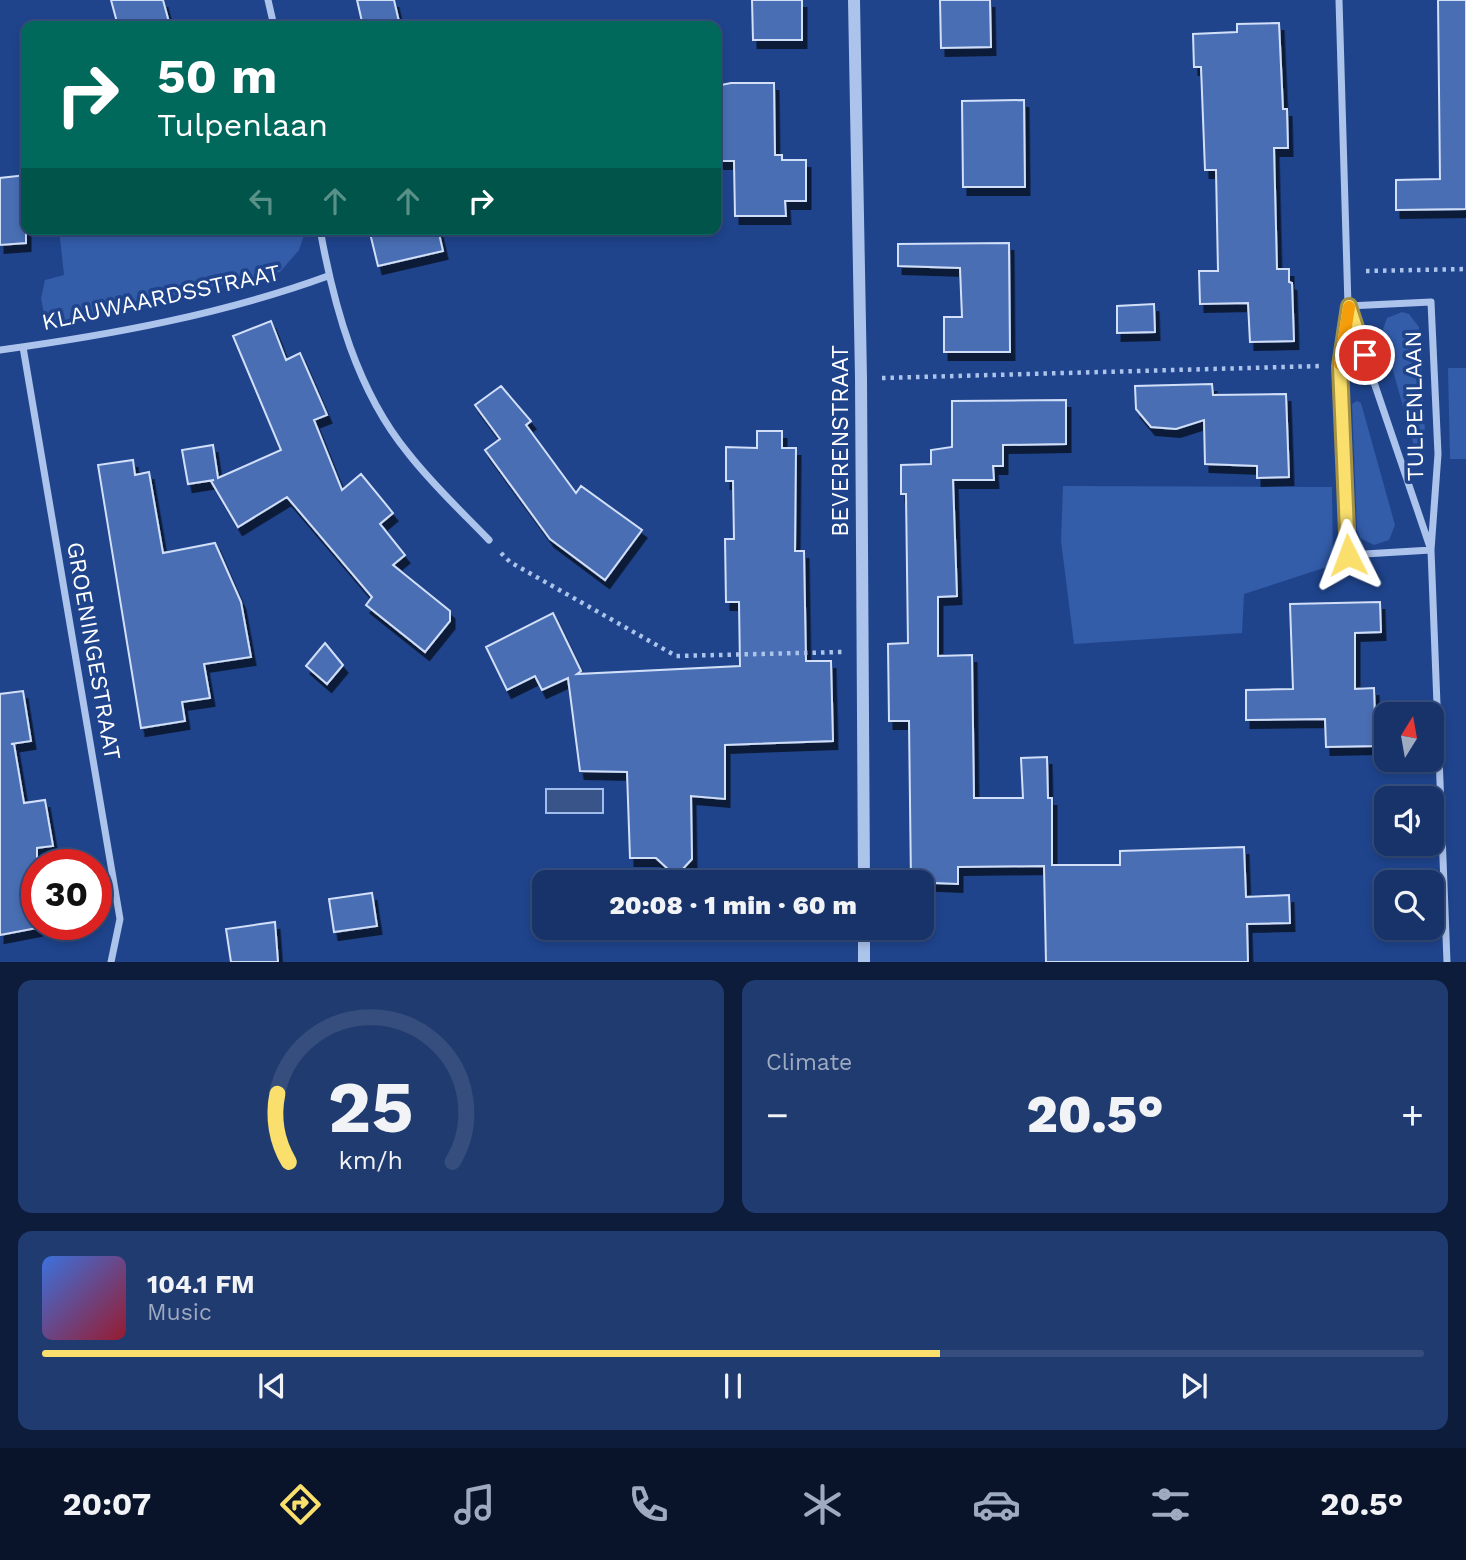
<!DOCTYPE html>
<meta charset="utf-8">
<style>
:root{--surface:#173369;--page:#203b6f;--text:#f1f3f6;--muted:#9eaac0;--line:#364e7d;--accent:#fadf6c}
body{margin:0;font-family:"Work Sans",sans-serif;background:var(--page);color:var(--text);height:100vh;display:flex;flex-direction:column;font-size:26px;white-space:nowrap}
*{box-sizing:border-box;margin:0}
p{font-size:23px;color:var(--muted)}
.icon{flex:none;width:38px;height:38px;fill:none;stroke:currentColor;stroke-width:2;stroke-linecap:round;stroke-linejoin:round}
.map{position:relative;height:962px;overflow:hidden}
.sheet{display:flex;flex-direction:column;gap:18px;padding:18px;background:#0d1c3a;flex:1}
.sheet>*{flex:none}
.guide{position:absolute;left:21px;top:21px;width:700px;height:214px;border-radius:14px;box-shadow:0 4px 10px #0003,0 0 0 2px var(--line);background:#00695c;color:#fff;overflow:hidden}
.needle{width:46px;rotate:11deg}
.tools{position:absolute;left:1374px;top:702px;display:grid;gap:14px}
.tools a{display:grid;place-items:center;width:70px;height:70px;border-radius:14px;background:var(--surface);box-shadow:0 4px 10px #0003,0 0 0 2px var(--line);font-size:35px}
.speed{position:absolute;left:21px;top:849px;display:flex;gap:14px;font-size:35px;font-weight:700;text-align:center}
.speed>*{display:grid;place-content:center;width:91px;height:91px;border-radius:50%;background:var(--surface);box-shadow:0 4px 10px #0003,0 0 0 2px var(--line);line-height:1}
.speed .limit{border:10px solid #d22;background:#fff;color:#111}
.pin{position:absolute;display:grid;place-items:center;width:60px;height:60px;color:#fff;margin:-30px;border:4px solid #fff;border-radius:50%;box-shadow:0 2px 7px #0007}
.me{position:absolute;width:77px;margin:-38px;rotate:357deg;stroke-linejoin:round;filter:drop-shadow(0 0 5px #0008)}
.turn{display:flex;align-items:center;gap:24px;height:147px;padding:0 21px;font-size:32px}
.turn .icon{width:91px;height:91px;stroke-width:2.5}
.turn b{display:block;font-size:49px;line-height:60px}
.lanes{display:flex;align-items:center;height:66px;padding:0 21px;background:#0003;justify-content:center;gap:35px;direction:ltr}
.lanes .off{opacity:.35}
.big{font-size:52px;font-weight:800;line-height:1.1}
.sheet .tile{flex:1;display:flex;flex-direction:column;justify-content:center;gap:10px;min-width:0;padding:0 24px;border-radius:14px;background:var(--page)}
.sheet .dial{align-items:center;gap:0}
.dial svg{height:182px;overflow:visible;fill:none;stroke:var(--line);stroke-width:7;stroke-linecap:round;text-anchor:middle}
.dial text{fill:var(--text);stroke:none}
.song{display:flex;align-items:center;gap:21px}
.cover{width:84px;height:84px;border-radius:10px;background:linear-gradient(135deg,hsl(220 70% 55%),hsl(350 70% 35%))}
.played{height:7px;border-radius:4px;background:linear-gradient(90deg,var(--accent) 65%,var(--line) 65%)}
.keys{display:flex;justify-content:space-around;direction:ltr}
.heat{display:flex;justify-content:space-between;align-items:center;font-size:38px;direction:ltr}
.sheet .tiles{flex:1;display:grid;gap:18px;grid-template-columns:1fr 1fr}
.tile:last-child{grid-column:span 2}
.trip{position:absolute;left:532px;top:870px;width:402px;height:70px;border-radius:14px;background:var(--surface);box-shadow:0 4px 10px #0003,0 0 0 2px var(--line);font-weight:800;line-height:70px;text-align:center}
.dock{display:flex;height:112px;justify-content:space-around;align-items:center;background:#09142a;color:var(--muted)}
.dock .icon{width:49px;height:49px}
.dock .active{color:var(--accent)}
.dock b{font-size:32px;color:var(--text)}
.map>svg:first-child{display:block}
</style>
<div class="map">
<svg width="1466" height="962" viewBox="0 0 1466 962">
<defs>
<filter id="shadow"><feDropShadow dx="4.5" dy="8" stdDeviation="0" flood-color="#0009"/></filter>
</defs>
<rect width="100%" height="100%" fill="#1f448c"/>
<!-- green -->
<path fill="#335ca9" d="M59 229H306L299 250 280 272 46 324 41 298 45 280 64 275Z
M1402 312 1409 314 1419 327 1426 450 1421 453 1415 449 1382 332 1387 318Z
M1448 368H1466V459H1450Z
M1357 401 1361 403 1395 525 1389 540 1374 545 1360 538 1357 530 1352 404Z
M1063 486 1332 487 1333 565 1244 594 1242 633 1074 644 1061 541Z"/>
<!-- water -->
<path fill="#395489" stroke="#a0bced" stroke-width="2" d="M546 789H603V813H546Z"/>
<!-- building -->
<path fill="#486eb3" stroke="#d2dff9" stroke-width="2" filter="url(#shadow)" d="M111 0H163L170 26H118Z
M357 0H394L400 26H363Z
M752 0H802V40H753Z
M940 0H990L991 47 941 48Z
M1438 0H1466V209L1396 210V180L1440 179Z
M1279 23 1283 109H1287L1288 148H1274L1277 269H1289V282L1292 283 1294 341 1250 342 1248 303 1200 304 1199 271H1218L1216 170H1205L1201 67H1194L1193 34 1237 32V24Z
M731 83H774L775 155H782V160H806V201H785L786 216H735L734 161H716V86Z
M1024 100 1025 187H963L962 101Z
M26 175V243L0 245V178Z
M369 229H438L443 251 378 266Z
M1009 243 1010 352H944V317H962L960 268 898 266V244Z
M1154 304 1155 332 1117 333V306Z
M271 321 286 360 300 353 327 415 314 420 342 490 361 474 393 513 380 524 405 555 393 565 450 611V621L425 652 366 605 372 597 287 497 238 527 211 481 214 480 188 484 182 450 213 445 218 478 281 450 233 336Z
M1212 384 1213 395 1286 394 1289 477 1257 478V466L1205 464 1204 420 1176 429 1151 427 1136 409 1135 386Z
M501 386 531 421 526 425 576 493 581 486 642 530 605 580 550 539 485 450 500 439 475 405Z
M1066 400V444L1003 445V466H993L994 480H953L957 596 938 597V656L972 655 974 798H1023L1021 758 1047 757 1048 798H1052V865H1120V851L1244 847 1246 897 1289 895 1290 923 1247 924 1248 962H1046L1044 866 958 867V884L911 882 909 721H889L888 644 908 643 906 494H901V465L931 464V450L952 447V401Z
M757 431H782V448H796L795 551H804L806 661H831L833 741 725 745V799L691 796 692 859 681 871H670L656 858H630L627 772 580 771 568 678 542 690 535 676 507 690 486 647 553 613 581 671 577 674 740 666 739 602H726L725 539H734L733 481H726V447L757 448Z
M133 460 135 475 149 472 163 553 215 543 241 602 251 657 204 664 210 698 182 702 185 721 141 728 98 465Z
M1380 602 1381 632 1355 633V689L1374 688 1376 746 1326 747 1325 719 1246 720V690L1293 689 1290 604Z
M325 643 343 665 327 684 306 666Z
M23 691 31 741 11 744H14L24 803 45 800 53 846 37 848V928L0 935V694Z
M372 893 377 926 334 932 329 899Z
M275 922 278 962H231L226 929Z"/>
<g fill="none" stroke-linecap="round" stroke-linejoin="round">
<!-- path -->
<path stroke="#acc3ec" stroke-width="4.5" stroke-dasharray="3.5 5" stroke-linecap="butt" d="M1366 271 1466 269
M882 378 1321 366
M501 553 510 562 676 656 842 652"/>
<!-- minor -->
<path stroke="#acc3ec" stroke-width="7" d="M268 0 274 26
M1339 0 1348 306 1431 550 1447 962
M320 229C334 307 357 391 408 453 432 484 462 512 489 540
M1431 302 1438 454 1431 550 1348 555 1340 366 1348 306Z
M23 347 120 919 111 962
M0 350C110 335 224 314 328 276"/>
<!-- tertiary -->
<path stroke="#acc3ec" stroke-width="12" d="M854 0 861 378 864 882
M864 928V962"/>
</g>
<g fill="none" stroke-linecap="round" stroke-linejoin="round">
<!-- route casing -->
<g stroke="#a29146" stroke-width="18">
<path id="route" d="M1348 555 1340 366 1349 306 1365 355"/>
</g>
<!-- route -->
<use href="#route" stroke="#fadf6c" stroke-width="12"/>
<!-- slow -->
<path stroke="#f59e0b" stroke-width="12" d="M1340 364 1349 307"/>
</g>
<g text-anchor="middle" stroke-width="7" stroke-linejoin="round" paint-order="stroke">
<!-- street labels -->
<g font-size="23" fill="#fff" stroke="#1f448c">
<text transform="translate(161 297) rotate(-12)" y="8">KLAUWAARDSSTRAAT</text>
<text transform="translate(1414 406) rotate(-91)" y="8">TULPENLAAN</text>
<text transform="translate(840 441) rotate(-90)" y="8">BEVERENSTRAAT</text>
<text transform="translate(94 651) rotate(80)" y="8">GROENINGESTRAAT</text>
</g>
</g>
</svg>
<div class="tools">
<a><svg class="needle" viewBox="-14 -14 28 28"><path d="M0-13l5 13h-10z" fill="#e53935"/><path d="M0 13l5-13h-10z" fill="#9eaac0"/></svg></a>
<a><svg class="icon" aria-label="sound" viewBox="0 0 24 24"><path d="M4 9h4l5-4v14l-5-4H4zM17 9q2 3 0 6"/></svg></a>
<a><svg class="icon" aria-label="search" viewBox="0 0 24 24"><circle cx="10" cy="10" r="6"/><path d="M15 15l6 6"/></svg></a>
</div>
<div class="speed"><div class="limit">30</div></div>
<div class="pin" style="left:1365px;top:355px;background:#d93025"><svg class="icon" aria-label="arrive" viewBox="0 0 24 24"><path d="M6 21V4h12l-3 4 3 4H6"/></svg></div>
<svg class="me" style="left:1348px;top:555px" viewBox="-20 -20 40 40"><path d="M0-17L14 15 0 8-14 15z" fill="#fadf6c" stroke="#fff" stroke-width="4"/></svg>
<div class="trip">20:08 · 1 min · 60 m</div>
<div class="guide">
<div class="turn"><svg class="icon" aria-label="right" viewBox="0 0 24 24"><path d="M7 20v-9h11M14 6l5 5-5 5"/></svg><div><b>50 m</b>Tulpenlaan</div></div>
<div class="lanes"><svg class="icon off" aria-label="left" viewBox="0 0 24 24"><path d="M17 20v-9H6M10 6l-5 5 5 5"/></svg><svg class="icon off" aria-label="ahead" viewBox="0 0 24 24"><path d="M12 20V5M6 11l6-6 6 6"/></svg><svg class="icon off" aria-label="ahead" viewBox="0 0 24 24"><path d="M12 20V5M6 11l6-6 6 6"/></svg><svg class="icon" aria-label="right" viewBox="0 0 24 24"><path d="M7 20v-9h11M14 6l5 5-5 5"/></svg></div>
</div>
</div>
<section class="sheet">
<div class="tiles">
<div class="tile dial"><svg viewBox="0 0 100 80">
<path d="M14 69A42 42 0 1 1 86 69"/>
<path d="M14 69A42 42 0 0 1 9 39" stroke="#fadf6c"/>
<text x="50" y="56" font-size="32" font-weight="700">25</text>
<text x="50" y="72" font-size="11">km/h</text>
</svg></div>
<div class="tile"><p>Climate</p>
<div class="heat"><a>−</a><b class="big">20.5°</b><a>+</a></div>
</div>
<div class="tile">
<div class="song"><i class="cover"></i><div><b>104.1 FM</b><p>Music</p></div></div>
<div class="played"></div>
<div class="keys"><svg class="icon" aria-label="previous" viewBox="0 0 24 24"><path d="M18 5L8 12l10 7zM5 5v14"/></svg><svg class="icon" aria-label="pause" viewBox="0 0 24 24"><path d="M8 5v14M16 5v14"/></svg><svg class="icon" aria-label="next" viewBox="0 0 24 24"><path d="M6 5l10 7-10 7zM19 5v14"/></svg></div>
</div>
</div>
</section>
<nav class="dock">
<b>20:07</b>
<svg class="icon active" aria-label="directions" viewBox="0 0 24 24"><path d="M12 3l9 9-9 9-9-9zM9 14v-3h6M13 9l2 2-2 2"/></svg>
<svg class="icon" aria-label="music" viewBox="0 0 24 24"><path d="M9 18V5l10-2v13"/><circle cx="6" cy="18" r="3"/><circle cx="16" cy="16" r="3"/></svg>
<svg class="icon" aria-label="phone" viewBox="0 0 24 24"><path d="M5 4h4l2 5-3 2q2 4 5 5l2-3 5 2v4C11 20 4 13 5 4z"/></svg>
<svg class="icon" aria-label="climate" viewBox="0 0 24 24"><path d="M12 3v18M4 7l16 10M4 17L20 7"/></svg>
<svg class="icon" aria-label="car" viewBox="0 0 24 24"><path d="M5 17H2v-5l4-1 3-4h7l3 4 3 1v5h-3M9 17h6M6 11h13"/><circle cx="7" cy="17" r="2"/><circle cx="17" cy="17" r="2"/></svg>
<svg class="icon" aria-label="filters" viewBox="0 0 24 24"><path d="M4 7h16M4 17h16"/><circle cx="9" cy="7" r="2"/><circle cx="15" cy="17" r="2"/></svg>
<b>20.5°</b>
</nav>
